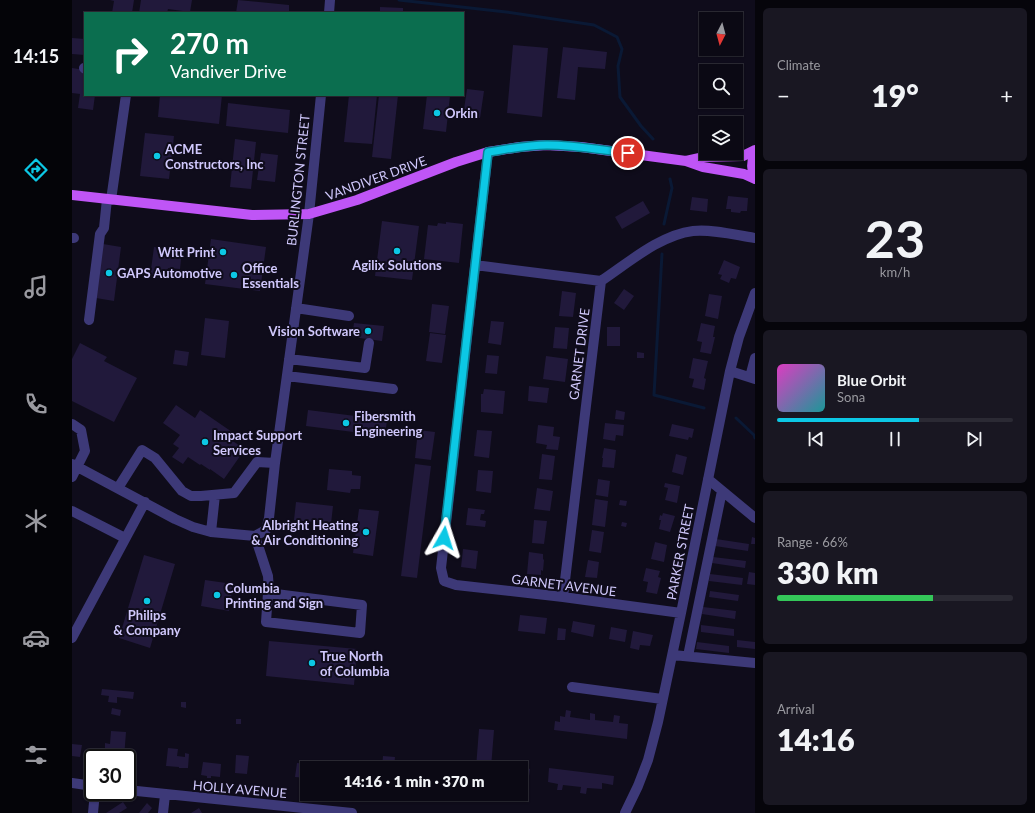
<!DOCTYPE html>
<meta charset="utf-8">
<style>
:root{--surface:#0b0914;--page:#191722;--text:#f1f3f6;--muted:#9a9aa0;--line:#2b2a34;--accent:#0cc8e5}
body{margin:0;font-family:Lato,sans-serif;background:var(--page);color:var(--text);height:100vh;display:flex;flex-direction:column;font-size:15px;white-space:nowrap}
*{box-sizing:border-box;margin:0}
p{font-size:13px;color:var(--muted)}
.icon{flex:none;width:22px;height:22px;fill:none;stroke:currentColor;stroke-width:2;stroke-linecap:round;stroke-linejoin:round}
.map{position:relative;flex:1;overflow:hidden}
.details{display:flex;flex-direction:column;gap:8px;padding:8px;background:#06050b;width:280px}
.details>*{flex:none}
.guide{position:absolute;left:12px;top:12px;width:380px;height:84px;border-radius:0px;box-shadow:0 1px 3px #0004,0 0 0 1px var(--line);background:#0b6e4f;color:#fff;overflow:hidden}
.needle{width:26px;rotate:186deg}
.controls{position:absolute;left:627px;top:12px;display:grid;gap:8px}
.controls a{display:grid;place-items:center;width:44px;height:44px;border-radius:0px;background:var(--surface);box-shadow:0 1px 3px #0004,0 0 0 1px var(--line);font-size:20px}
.speed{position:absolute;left:12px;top:749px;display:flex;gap:8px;font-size:20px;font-weight:700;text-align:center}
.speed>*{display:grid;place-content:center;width:52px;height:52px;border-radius:50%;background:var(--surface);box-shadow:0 1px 3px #0004,0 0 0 1px var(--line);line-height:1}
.speed .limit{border:2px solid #111;border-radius:6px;background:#fff;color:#111}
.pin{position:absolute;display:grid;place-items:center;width:34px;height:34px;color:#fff;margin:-17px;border:2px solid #fff;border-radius:50%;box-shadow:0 1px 4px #0007}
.me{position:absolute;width:44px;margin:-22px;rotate:6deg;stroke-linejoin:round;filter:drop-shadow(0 0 3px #0008)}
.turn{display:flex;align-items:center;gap:14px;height:84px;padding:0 20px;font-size:18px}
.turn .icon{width:52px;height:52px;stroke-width:2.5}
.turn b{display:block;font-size:28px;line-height:34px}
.big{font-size:30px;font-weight:800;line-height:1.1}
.details .widget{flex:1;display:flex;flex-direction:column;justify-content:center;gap:6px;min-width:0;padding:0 14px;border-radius:6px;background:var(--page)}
.details .dial{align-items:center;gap:0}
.dial b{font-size:52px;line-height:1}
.song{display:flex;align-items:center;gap:12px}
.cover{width:48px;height:48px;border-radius:6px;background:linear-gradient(135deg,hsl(310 70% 55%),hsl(180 70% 35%))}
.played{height:4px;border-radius:2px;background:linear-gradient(90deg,var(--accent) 60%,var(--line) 60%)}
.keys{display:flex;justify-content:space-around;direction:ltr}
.heat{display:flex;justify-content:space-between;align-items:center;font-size:22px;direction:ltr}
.charge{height:6px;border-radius:3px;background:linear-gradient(90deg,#34c759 66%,var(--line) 0)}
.trip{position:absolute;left:228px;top:761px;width:228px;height:40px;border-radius:0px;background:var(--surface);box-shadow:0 1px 3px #0004,0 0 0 1px var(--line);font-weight:800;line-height:40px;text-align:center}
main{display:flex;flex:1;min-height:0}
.tab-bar{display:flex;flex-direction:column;width:72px;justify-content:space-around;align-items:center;background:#040408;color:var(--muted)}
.tab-bar .icon{width:28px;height:28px}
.tab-bar .current{color:var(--accent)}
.tab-bar b{font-size:18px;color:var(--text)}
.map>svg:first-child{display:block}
</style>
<main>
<nav class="tab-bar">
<b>14:15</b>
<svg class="icon current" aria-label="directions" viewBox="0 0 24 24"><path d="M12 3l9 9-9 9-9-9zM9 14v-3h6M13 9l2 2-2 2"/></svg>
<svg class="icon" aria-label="music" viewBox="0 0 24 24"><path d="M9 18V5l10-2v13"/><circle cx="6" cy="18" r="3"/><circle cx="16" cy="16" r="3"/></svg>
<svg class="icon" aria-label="phone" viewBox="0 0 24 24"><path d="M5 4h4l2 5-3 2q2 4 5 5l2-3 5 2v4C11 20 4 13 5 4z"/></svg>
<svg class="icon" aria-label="climate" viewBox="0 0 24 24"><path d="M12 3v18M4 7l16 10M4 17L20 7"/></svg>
<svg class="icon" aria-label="car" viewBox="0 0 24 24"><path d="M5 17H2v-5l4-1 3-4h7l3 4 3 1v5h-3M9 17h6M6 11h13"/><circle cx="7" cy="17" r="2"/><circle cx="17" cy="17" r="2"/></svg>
<svg class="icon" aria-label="filters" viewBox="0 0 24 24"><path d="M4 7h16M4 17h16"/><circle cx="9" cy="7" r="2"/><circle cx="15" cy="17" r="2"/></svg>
</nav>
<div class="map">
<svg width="683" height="813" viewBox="0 0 683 813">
<rect width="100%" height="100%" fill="#0f0c1b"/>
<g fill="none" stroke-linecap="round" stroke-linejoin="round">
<!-- stream -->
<path stroke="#0a1935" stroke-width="3" d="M327 0 434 12 522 25 545 37 550 49 546 66 548 97 569 126 581 139
M592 224 600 188 598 179
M590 254 582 395 632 408
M664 418 682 435 683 438"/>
</g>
<!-- building -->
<path fill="#21193b" d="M38 0H62L60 13H40L42 1Z
M69 0H120L118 12 96 9 95 13H67Z
M166 0 217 5V13H164Z
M308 7 331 8V13H308Z
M0 38 13 39V55L0 54Z
M441 45 476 48 470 117 435 113Z
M491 47 535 52 533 69 506 67 503 100 485 98Z
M0 68 13 70V95H23L21 110 6 108 8 94 0 93Z
M395 89 412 91 408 118 391 116Z
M88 95 119 97V95H150L147 124 86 117Z
M277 95H305L300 144 272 142Z
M307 95H326L319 159 300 157Z
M355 95 378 96 374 132 351 129Z
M156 103 218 110 216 133 154 126Z
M73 133 102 136 97 179 68 176Z
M163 139 184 142 179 189 158 187Z
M189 153 206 155 203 182 185 180Z
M656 196 676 198 675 211H669L668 213 659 212V209H654Z
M620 197 636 199 635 212 618 210Z
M571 201 578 213 550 229 543 217Z
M310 221 347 226 340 280 303 276Z
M374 222 391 224 387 263 352 259 356 225 365 226 366 223 374 224Z
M139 239 194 247 188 291 133 284Z
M31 244 49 247 42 301 24 298Z
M82 247 110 250 108 269 96 268 94 279 78 277Z
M652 260 668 267 664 279 659 278 657 283 648 279 650 275 646 274Z
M552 289 562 296 552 310 542 303Z
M490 291 504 293 501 317 487 316Z
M637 294 650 296 646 319 633 316Z
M360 304 377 306 373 334 357 332Z
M133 318 157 321 153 358 129 355Z
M419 321 432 322 429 345 416 343Z
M282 323 312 326 310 341 280 337Z
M629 323 643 326 641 337H643L639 354 628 352 630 342 625 341Z
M483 327 497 328 495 349 481 348Z
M535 327H548V346H535Z
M358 333 374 335 370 363 354 361Z
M8 343 35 357 32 361 65 378 42 422 0 401V359Z
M103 350 117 352 115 366 101 364Z
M565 352 572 353V358H565Z
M415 355 427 356 425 374 413 373Z
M474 356 496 359 493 382 471 379Z
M621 358 636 361 632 378 634 379 632 390 620 387 622 379 617 378Z
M457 386 477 388 475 403 456 401Z
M412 389 433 391 431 414 409 412V394H411Z
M104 405 123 418 128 410 163 434 159 440 173 449 152 479 138 469V470L129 464 128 465 116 457 111 464 100 457 107 448 101 444 108 435 91 423Z
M236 410 315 420 313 436 234 426Z
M544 410 553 412 552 420 543 419Z
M533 423 552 425 551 436 544 435 543 441 531 439Z
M600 424 622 429 620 438 617 437 616 440 597 436Z
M466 425 482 427 481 436 488 437 486 450 474 449 475 445 464 443Z
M346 430 363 432 359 460 343 458Z
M405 430 420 431 417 458 402 456Z
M532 448 544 450 542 468 530 467 531 458H530Z
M470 454 483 456 480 480 467 479Z
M604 454 615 457 611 475 600 472Z
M343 464 359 466 345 578 329 576Z
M257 469 280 471V475L289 476 288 489H279L278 493 255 490Z
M406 470 421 471 419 493 404 491Z
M526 479 538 481 536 497 524 495Z
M593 483 608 486 605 503 593 500 596 488 592 487Z
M465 488 481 491 478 511 462 509Z
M523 499 536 501 533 527 520 525Z
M548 500 555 501 554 506 547 505Z
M224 502 261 506 259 524 222 520Z
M396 508 413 510 412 514H409L408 520 414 521 413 527 394 525Z
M287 509 307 511 301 556 281 553Z
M591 513 603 516 598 532 587 529 589 520H587L588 515 590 516Z
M462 520 475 521 472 544 460 543Z
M550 522 555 523 554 527 549 526Z
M520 530 532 532 529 553 517 551Z
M680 537 683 538V544H679Z
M644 539 677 544 676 551 643 546Z
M583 542 595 545 592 562 579 559Z
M391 549 406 551 404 569 389 567Z
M457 552 471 554V559L472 560 471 571 469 570V575L455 574Z
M72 555 103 564 78 648 47 638Z
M641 557 674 561 673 568 640 563Z
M516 560 527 562 525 578 513 577Z
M574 568 588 571 586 577 589 578 585 594 574 592 576 582 571 581Z
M677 572 683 573V585L675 584Z
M638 574 671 578 670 585 637 581Z
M133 580 161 584 157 611 129 606Z
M638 591 667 595 666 601 637 597Z
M631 607 664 611 663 619 630 614Z
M448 615 475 618 473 634 446 631Z
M501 621 523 625 521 637 499 632Z
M629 625 662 629V636L629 632Z
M539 627 555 630 553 642 537 639Z
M486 628 494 629 493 640H485Z
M561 631 581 635 578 646 568 645 567 650 558 648Z
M665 640 683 642V649L665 647Z
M197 641 285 649 282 685 194 676Z
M625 642 657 646V653L624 649Z
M30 689 62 692 61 699 45 697V703L36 702 37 696 29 695Z
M109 702H114V708L109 707Z
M40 708 49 710 48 716 39 714Z
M494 710 499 711 498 717 518 720V713L523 714V720L541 722 542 715 548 716 547 723 556 724 555 739 482 730 483 721 488 722V716L493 717Z
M164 719H169V724H164Z
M407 729 422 730 419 768H404Z
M39 731 54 732 52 758H39L40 750H33V743L38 744Z
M0 744 10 745 8 757 0 756Z
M96 748 106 749 105 756 113 757V753L117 754 116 768H107V767L94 766Z
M164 755 177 756 175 774 163 773Z
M311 756 323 757 322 768H310Z
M131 762 149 764 148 777 139 776V778H135V776L129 775Z
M445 762 452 763 451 767 458 769 455 791 449 790V768H437V765L444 766Z
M225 763 246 765V768H235V778L223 777Z
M477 768 542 776 541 785 530 783V789L515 788 514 794 508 793 509 787 491 785 490 790H485L486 784 476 782Z
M51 802 55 808 47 813H34Z
M75 803 80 808 76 813H67Z
M127 808 130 813H119Z"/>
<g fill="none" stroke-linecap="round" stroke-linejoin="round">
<!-- minor -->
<path stroke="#3d3978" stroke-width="10" d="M257 13 258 0
M12 68 13 69
M416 152 369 568 372 581 384 585 491 597 609 613
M39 200 54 95
M0 238H2
M403 265 529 281
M224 308 277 316
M17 320 28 234 32 228 35 199
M217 359 293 368 297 343
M658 371 683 379
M215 376 321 389
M678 377 683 358
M0 424 9 430 13 451 0 477
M0 464 103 519 121 527 139 532 183 536 194 530 197 518 203 463 237 214 249 95
M636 479 683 518
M46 488 70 450 83 458 110 491 119 496H129L162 493 185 462 203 463
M0 511 53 538
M139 532 143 495
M183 536 196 576 197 592 196 593 194 622 288 633 290 605 196 593
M491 597 529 281C556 263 588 235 621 231 641 229 663 235 683 238
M0 638 73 502
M601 655 683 663
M616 656 650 491
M500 687 590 699
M0 783 21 786
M55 790 280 813
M21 813 23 792
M91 813 93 795
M553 813 566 786 576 760 586 722 609 613 658 371 667 337 683 293"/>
<!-- major -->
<path stroke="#bf55f6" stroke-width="10" d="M683 153C679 162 679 170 683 179
M614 161 632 157 671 156 683 150
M0 195 180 215 237 214 285 200 384 162 416 152 448 147 474 145 509 147 614 161 631 167 672 174 683 179"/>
</g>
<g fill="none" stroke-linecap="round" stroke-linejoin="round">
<!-- route casing -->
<g stroke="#088295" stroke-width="10">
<path id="route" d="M372 538 416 152C436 149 455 145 475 145 502 145 529 150 556 153"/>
</g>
<!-- route -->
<use href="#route" stroke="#0cc8e5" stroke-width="7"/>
</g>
<!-- markers -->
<g fill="#0cc8e5" stroke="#0f0c1b" stroke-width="1.5">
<circle cx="365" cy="113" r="4"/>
<circle cx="85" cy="156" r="4"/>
<circle cx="325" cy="251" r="4"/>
<circle cx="151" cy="252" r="4"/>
<circle cx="37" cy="273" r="4"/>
<circle cx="162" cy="275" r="4"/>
<circle cx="296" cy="331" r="4"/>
<circle cx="274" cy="423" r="4"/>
<circle cx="133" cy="442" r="4"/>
<circle cx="294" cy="532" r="4"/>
<circle cx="145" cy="595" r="4"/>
<circle cx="75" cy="601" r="4"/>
<circle cx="240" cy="663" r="4"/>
</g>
<g text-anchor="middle" stroke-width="4" stroke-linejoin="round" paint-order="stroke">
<!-- poi labels -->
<g font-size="13" font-weight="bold" fill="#d0c8fc" stroke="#0f0c1b" text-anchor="start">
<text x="373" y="118">Orkin</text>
<text x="93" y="154">ACME<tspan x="93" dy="15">Constructors, Inc</tspan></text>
<text x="143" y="257" text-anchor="end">Witt Print</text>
<text x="325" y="270" text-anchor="middle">Agilix Solutions</text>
<text x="170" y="273">Office<tspan x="170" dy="15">Essentials</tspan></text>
<text x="45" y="278">GAPS Automotive</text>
<text x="288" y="336" text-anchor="end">Vision Software</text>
<text x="282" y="421">Fibersmith<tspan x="282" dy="15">Engineering</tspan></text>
<text x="141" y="440">Impact Support<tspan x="141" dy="15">Services</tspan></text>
<text x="286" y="530" text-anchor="end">Albright Heating<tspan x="286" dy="15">&amp; Air Conditioning</tspan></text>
<text x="153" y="593">Columbia<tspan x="153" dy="15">Printing and Sign</tspan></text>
<text x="75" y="620" text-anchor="middle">Philips<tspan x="75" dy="15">&amp; Company</tspan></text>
<text x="248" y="661">True North<tspan x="248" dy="15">of Columbia</tspan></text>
</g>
<!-- street labels -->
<g font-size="13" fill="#d0c8fc" stroke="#0f0c1b">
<text transform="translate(304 178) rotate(-20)" y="5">VANDIVER DRIVE</text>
<text transform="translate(226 180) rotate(-84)" y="5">BURLINGTON STREET</text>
<text transform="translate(507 354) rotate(-83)" y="5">GARNET DRIVE</text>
<text transform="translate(608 552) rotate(-79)" y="5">PARKER STREET</text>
<text transform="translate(492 585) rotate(7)" y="5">GARNET AVENUE</text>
<text transform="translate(168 789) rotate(5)" y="5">HOLLY AVENUE</text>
</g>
</g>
</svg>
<div class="controls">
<a><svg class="needle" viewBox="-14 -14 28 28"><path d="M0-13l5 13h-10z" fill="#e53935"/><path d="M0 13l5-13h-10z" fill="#9a9aa0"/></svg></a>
<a><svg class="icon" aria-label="search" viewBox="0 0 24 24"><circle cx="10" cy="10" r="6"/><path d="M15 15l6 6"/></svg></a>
<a><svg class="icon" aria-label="layers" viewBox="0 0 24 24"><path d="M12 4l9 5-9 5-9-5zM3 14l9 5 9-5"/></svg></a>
</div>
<div class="speed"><div class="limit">30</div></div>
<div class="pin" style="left:556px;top:153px;background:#d93025"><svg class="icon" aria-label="arrive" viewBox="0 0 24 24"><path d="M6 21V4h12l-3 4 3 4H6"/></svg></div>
<svg class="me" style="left:372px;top:538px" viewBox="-20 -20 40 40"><path d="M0-17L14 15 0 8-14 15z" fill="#0cc8e5" stroke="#fff" stroke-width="4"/></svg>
<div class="trip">14:16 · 1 min · 370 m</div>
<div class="guide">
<div class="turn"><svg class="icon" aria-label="right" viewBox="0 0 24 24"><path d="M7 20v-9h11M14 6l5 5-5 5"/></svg><div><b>270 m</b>Vandiver Drive</div></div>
</div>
</div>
<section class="details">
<div class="widget"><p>Climate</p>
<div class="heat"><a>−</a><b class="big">19°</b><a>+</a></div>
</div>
<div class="widget dial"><b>23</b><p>km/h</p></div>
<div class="widget">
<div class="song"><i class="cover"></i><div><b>Blue Orbit</b><p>Sona</p></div></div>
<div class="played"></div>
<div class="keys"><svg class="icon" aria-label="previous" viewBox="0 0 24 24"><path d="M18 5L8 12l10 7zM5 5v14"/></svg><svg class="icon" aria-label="pause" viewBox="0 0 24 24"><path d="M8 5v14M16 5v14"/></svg><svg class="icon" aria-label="next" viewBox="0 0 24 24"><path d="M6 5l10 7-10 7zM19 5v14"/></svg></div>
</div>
<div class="widget"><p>Range · 66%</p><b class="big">330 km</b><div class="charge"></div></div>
<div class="widget"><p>Arrival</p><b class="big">14:16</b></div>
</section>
</main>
